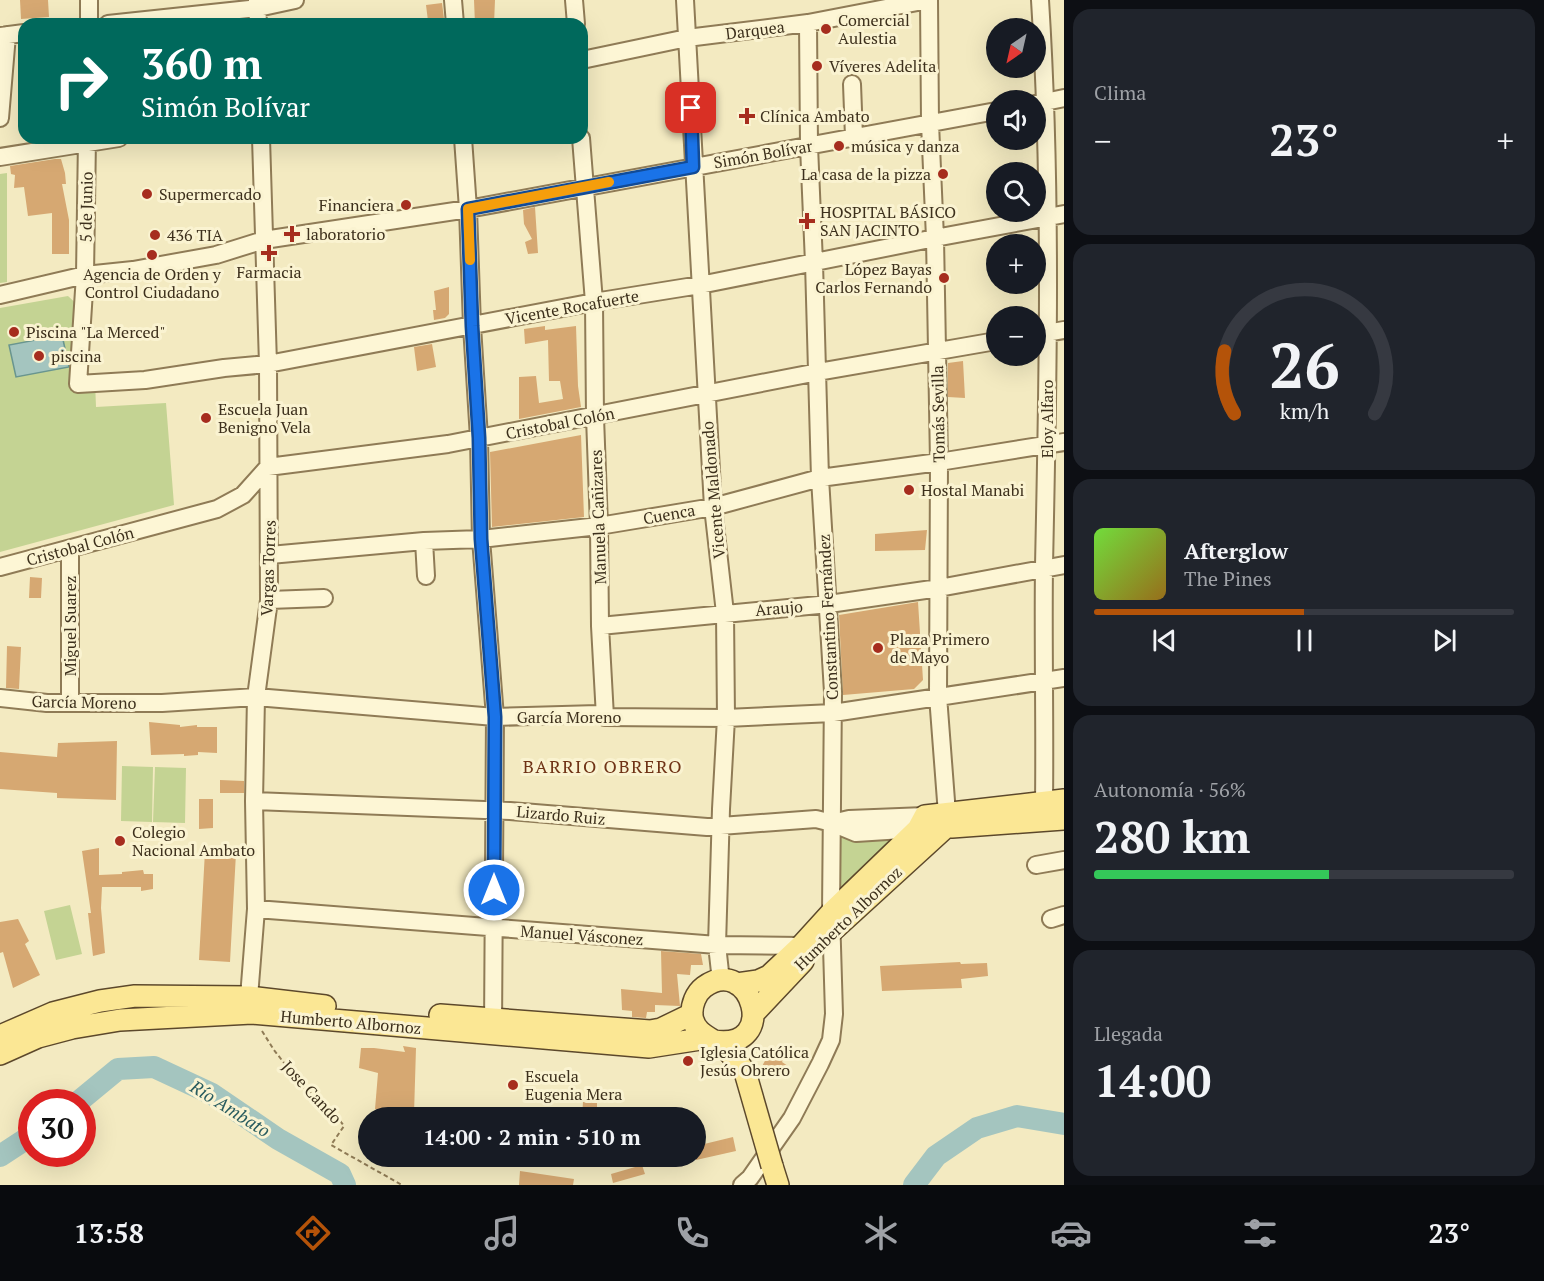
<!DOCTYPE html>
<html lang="es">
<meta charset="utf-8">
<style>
:root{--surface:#171b24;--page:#20242c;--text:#f1f3f6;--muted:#9ea1a6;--line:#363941;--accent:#b45309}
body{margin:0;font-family:"PT Serif",serif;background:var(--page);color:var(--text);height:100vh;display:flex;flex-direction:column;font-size:22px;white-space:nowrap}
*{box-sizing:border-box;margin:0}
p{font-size:20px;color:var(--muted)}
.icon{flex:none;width:33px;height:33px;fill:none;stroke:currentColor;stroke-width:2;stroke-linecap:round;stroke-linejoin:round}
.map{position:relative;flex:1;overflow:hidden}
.panel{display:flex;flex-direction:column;gap:9px;padding:9px;background:#0d0f14;width:480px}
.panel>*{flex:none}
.banner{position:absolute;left:18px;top:18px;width:570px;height:126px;border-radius:18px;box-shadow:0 6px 24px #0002;background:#00695c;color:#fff;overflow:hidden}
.needle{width:39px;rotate:214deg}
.fabs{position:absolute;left:986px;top:18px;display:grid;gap:12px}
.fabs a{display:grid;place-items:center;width:60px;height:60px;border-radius:50%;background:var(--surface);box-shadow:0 6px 24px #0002;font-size:30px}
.speed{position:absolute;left:18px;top:1089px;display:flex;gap:12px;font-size:30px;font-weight:700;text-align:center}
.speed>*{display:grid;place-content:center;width:78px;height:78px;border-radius:50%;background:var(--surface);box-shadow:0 6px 24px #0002;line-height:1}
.speed .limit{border:9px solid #d22;background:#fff;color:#111}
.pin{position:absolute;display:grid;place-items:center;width:51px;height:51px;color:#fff;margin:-26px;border-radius:12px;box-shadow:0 3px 9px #0006}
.me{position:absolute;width:66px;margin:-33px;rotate:0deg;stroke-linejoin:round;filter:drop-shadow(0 0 4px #0008)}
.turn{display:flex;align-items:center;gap:21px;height:126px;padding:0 24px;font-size:27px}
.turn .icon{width:78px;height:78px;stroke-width:2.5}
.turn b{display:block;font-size:42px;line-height:51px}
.big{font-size:45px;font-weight:700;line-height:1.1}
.panel .tile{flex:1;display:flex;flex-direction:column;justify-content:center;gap:9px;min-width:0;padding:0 21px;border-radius:18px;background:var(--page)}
.panel .dial{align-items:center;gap:0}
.dial svg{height:156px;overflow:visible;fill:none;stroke:var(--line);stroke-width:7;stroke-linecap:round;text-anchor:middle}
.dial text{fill:var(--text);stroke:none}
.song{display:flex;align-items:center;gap:18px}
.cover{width:72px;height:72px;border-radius:9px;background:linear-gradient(135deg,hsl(100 70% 55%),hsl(40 70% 35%))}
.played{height:6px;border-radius:3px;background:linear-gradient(90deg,var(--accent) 50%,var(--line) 50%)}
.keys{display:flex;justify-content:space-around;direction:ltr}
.heat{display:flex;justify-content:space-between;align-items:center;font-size:33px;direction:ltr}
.charge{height:9px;border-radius:4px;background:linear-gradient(90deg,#34c759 56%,var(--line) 0)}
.trip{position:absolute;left:358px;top:1107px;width:348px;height:60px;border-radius:30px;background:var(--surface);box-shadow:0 6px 24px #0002;font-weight:700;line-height:60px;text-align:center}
.menu{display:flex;height:96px;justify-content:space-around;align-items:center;background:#090b0e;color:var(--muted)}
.menu .icon{width:42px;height:42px}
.menu .current{color:var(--accent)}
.menu b{font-size:27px;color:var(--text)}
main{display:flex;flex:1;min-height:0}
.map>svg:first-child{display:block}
</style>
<main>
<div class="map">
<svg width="1064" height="1185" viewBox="0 0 1064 1185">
<rect width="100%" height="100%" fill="#f3eac1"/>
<!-- green -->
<path fill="#c4d393" d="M7 173V282L0 283V174Z
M68 296 84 311 85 381H95L96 407 166 403 174 505 0 552V308Z
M122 766 153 767 152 822 121 821Z
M155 767 186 768 185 823 153 822Z
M837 831 904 832 840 893Z
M70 905 82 954 56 960 44 911Z"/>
<!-- water -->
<path fill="#a4c5bf" stroke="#69958f" stroke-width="1.5" d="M62 335 69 367 16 377 9 345Z"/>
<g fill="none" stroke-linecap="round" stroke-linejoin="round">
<!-- river -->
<path stroke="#a4c5bf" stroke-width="22" d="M78 1102 118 1069 154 1067 212 1094 278 1139 340 1174 345 1185
M0 1156 32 1135
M914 1185 936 1156 977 1128 1017 1116 1064 1124"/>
</g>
<!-- building -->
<path fill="#d6a872" d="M20 0H48L49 17 21 19Z
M474 0H495L494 24H475Z
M442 3 444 19 428 21 426 5Z
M55 159H61L65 173 66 184H62L69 220V254H52V213L28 216 24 187 14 188 15 175 11 174 10 166Z
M535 207 538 253 528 254 525 242 532 239 524 224 523 210Z
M449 287V314L445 318 434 320 433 310H436L434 291Z
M545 326V330L576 326 578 386 581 407 519 419V377L536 376 539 403 563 399 560 381H549L548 340 525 344 524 329Z
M432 344 436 367 417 371 414 347Z
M963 361 965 398 948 397V363Z
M581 435 584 517 492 527 490 452Z
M927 530 925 550 875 551V534Z
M30 577 42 578 41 598H29Z
M918 602 923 680 914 689 843 695 839 615Z
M7 646 21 647 19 689 6 688Z
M149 722 180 725V727L197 725V727H217V753L198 752V755L184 756V754L151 755Z
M117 741 116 800 57 798V793L0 789V752L57 757 58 743Z
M220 780 244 781V793H220Z
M199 799H213V828L199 829Z
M99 848V875L122 874V872L143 870 144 874H153V889L141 891V887H102L101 908 105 953 93 956 88 913H91L82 851Z
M205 851 236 853 230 962 199 960Z
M18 919 29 941 25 944 40 975 13 988 3 952 0 953V922Z
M661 951 701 954 703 965H691L690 975 677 974 680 1006 655 1005V1012H647L646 1018 632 1017V1011L622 1010 621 989 662 993Z
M960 962 961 964 987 963 988 976 961 979 962 988 882 991 880 966Z
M403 1046 416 1048 414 1114 375 1109 378 1073 359 1068 361 1048H374L405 1052Z
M772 1048 785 1056 782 1062 788 1066 783 1075 778 1071 773 1079 760 1070Z
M583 1102 597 1103V1118H582Z
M733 1137 736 1151 696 1160V1146Z
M642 1165 645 1174 613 1183 611 1174Z
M520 1171 574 1179 573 1185H519Z"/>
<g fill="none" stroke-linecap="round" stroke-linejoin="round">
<!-- minor casing -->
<g stroke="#8f7b56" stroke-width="20">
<path id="minor" d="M257 0 258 24
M453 0 455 24
M574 0 576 24
M685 0 713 507 725 613 726 718 721 809 717 945 721 981
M929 0 930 123 935 238 939 462 938 696 947 814
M1040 0C1052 189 1048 378 1044 566 1043 645 1045 724 1044 802
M89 24V0
M108 24 258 8 295 0
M0 36 24 33
M582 60 687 38 808 23 928 0
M852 84 854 137
M1035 104 1064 98
M0 118 7 35
M87 138 85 275 78 384 145 380 224 368 268 364 594 302 700 285 935 238 1064 214
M463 138 468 209 472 326 479 438 481 539 495 717 493 1031
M581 138 594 302 595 417 599 526 600 626 605 717
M0 157 119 138
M0 295 85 275 133 270 216 255 264 240 468 209 996 111
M1035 335 1064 330
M424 541 426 576
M270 555 424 541 481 539 599 526 713 507 820 478 939 462 1064 442
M0 567 217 509 243 495 268 467 448 444 818 372 996 341
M269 600 324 598
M600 626 829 604 939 588 1064 565
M0 698 47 703H162L256 697 495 717 598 714 605 717 726 718 833 713 1064 678
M70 703V549
M254 801 510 811 707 827 816 819 832 823 856 833 918 829
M832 823 849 819 925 816
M1036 865 1064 860
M256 909 717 945 801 946
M1051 919 1064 915
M251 1009 249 997 256 909 254 801 256 697 269 600 268 364 261 138
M742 1185 750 1178 792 1118 820 1064 831 1040 834 1014 831 913 833 692 820 478 814 263 809 146 808 23"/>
</g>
<!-- major casing -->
<g stroke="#5c482b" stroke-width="24">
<path id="major" d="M952 827 1064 819
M831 932 946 827
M737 984 758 981 769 976 801 946 831 913 918 829 925 816 1064 800
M754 1013 803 961
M440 1015 650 1031 661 1029 692 1014
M0 1036 53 1013 100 1001 135 996 249 997 325 1006
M714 1041C781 1051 751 953 704 987 696 993 691 1005 692 1016 695 1036 714 1038 727 1050 734 1057 739 1064 745 1072
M0 1054 38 1037 72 1028 120 1020 252 1013 649 1047 707 1038
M772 1166 778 1185"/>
</g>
<!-- path -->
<path stroke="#8f7b56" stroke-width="2" stroke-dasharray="4.5 3" stroke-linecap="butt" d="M262 1031 274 1050 302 1086 332 1110 344 1126 331 1145 402 1185"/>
<!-- minor -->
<use href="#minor" stroke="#fdf6d5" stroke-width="16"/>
<!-- major -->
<use href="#major" stroke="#fbe794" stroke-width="21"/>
<!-- major-bridge casing -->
<g stroke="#5c482b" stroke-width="24" stroke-linecap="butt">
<path id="major-bridge" d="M745 1072 772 1166"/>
</g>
<!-- major-bridge -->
<use href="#major-bridge" stroke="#fbe794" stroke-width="21"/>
</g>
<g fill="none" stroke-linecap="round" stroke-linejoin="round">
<!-- route casing -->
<g stroke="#114b97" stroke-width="15">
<path id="route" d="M494 890 495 717 481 539 479 438 472 326 468 209 693 167 691 108"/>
</g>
<!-- route -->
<use href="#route" stroke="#1a73e8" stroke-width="10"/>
<!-- slow -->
<path stroke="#f59e0b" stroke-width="10" d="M470 260 468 209 609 182"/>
</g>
<!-- markers -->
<g fill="#a62d1e" stroke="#faf3d1" stroke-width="2">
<circle cx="826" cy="29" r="6"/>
<circle cx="817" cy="66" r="6"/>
<path d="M744 107h6v6h6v6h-6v6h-6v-6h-6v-6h6z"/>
<circle cx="839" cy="146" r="6"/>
<circle cx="943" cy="174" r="6"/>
<circle cx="147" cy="194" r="6"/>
<circle cx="406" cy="205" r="6"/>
<path d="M804 212h6v6h6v6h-6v6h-6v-6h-6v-6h6z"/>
<path d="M289 225h6v6h6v6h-6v6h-6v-6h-6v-6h6z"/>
<circle cx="155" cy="235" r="6"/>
<path d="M266 244h6v6h6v6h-6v6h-6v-6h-6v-6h6z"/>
<circle cx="152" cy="255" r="6"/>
<circle cx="944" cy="278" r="6"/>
<circle cx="14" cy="332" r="6"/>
<circle cx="39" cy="356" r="6"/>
<circle cx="206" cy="418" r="6"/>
<circle cx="909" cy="490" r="6"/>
<circle cx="878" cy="648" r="6"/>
<circle cx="120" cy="841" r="6"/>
<circle cx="688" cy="1061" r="6"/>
<circle cx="513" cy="1085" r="6"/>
</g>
<g text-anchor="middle" stroke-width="6" stroke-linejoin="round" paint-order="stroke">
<!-- poi labels -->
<g font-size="16" fill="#3d301c" stroke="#faf3d1" text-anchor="start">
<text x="838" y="26">Comercial<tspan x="838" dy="18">Aulestia</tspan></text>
<text x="829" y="72">Víveres Adelita</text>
<text x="760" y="122">Clínica Ambato</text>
<text x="851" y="152">música y danza</text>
<text x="931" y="180" text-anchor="end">La casa de la pizza</text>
<text x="159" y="200">Supermercado</text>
<text x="394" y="211" text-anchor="end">Financiera</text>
<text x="820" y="218">HOSPITAL BÁSICO<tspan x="820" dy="18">SAN JACINTO</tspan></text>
<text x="306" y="240">laboratorio</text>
<text x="167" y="241">436 TIA</text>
<text x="932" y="275" text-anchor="end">López Bayas<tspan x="932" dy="18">Carlos Fernando</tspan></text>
<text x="269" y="278" text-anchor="middle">Farmacia</text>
<text x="152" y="280" text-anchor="middle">Agencia de Orden y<tspan x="152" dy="18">Control Ciudadano</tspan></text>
<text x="26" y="338">Piscina "La Merced"</text>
<text x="51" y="362">piscina</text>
<text x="218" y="415">Escuela Juan<tspan x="218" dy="18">Benigno Vela</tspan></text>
<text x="921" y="496">Hostal Manabi</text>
<text x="890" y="645">Plaza Primero<tspan x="890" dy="18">de Mayo</tspan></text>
<text x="132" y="838">Colegio<tspan x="132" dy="18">Nacional Ambato</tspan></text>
<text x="700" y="1058">Iglesia Católica<tspan x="700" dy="18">Jesús Obrero</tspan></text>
<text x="525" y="1082">Escuela<tspan x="525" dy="18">Eugenia Mera</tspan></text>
</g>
<!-- street labels -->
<g font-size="16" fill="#3d301c" stroke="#faf3d1">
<text transform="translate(755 30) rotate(-7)" y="6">Darquea</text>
<text transform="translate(763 154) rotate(-10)" y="6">Simón Bolívar</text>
<text transform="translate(86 207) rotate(-89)" y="6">5 de Junio</text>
<text transform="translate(572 307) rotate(-10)" y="6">Vicente Rocafuerte</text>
<text transform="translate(938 414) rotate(-91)" y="6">Tomás Sevilla</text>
<text transform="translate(1047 419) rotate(-90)" y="6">Eloy Alfaro</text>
<text transform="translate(560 423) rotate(-11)" y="6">Cristobal Colón</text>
<text transform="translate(713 490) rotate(-95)" y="6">Vicente Maldonado</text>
<text transform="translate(669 514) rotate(-10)" y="6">Cuenca</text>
<text transform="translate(598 517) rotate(-92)" y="6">Manuela Cañizares</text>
<text transform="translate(80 546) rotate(-15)" y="6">Cristobal Colón</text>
<text transform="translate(268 568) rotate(-88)" y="6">Vargas Torres</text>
<text transform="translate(779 608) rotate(-5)" y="6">Araujo</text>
<text transform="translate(828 617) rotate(-93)" y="6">Constantino Fernández</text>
<text transform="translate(70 626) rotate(-90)" y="6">Miguel Suarez</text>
<text transform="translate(84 702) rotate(1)" y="6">García Moreno</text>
<text x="569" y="723">García Moreno</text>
<text transform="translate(561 815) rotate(5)" y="6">Lizardo Ruiz</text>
<text transform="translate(848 918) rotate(-44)" y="6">Humberto Albornoz</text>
<text transform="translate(582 935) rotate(4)" y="6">Manuel Vásconez</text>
<text transform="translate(351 1022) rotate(5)" y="6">Humberto Albornoz</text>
<text transform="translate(312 1092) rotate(47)" y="6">Jose Cando</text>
</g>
<!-- neighbourhood labels -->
<g font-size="18" letter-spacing="1.5" fill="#6f3316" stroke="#faf3d1">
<text x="603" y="773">BARRIO OBRERO</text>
</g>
<!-- water labels -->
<g font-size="18" font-style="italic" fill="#295c5f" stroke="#faf3d1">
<text transform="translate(230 1109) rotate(32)" y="6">Río Ambato</text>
</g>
</g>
</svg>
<div class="fabs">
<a><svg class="needle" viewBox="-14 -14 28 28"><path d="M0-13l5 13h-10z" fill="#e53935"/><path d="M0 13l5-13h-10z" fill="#9ea1a6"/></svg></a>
<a><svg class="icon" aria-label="sound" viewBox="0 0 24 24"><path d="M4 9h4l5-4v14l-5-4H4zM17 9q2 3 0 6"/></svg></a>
<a><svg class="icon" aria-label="search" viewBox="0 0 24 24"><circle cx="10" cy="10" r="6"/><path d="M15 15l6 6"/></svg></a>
<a>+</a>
<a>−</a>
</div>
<div class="speed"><div class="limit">30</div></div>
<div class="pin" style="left:691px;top:108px;background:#d93025"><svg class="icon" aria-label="arrive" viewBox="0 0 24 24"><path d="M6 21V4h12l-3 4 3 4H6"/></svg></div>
<svg class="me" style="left:494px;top:890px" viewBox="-20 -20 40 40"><circle r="17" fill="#1a73e8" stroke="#fff" stroke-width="3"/><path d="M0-11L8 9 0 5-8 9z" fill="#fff"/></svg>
<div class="trip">14:00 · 2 min · 510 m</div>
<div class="banner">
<div class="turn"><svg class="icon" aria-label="right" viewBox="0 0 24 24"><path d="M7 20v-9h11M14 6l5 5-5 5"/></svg><div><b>360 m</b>Simón Bolívar</div></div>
</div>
</div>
<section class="panel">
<div class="tile"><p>Clima</p>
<div class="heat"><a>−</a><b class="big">23°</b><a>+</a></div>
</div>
<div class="tile dial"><svg viewBox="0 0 100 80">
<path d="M14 69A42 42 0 1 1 86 69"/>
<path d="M14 69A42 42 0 0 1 9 37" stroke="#b45309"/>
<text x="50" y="56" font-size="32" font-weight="700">26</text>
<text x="50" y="72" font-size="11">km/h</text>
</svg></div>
<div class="tile">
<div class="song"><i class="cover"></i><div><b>Afterglow</b><p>The Pines</p></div></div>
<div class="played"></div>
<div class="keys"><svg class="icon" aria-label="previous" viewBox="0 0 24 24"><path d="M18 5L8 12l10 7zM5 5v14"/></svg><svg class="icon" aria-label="pause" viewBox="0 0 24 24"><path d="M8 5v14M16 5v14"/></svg><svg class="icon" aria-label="next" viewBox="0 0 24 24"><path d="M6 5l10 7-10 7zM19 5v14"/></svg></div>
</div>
<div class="tile"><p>Autonomía · 56%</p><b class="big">280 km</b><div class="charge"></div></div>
<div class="tile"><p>Llegada</p><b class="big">14:00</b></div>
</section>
</main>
<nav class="menu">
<b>13:58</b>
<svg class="icon current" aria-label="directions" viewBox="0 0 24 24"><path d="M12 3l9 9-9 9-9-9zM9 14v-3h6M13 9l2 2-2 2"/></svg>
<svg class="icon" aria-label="music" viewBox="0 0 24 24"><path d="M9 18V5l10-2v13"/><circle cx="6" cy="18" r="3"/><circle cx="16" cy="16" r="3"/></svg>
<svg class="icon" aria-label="phone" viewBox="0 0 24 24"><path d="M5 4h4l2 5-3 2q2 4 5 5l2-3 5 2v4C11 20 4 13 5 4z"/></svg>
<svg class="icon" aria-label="climate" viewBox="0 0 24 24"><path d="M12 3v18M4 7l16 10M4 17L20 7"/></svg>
<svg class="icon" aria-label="car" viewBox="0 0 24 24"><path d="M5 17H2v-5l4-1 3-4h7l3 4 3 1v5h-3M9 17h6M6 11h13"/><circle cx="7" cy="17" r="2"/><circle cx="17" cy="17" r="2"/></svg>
<svg class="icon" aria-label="filters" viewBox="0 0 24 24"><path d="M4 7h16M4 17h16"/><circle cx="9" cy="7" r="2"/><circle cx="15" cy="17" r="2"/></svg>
<b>23°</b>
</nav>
